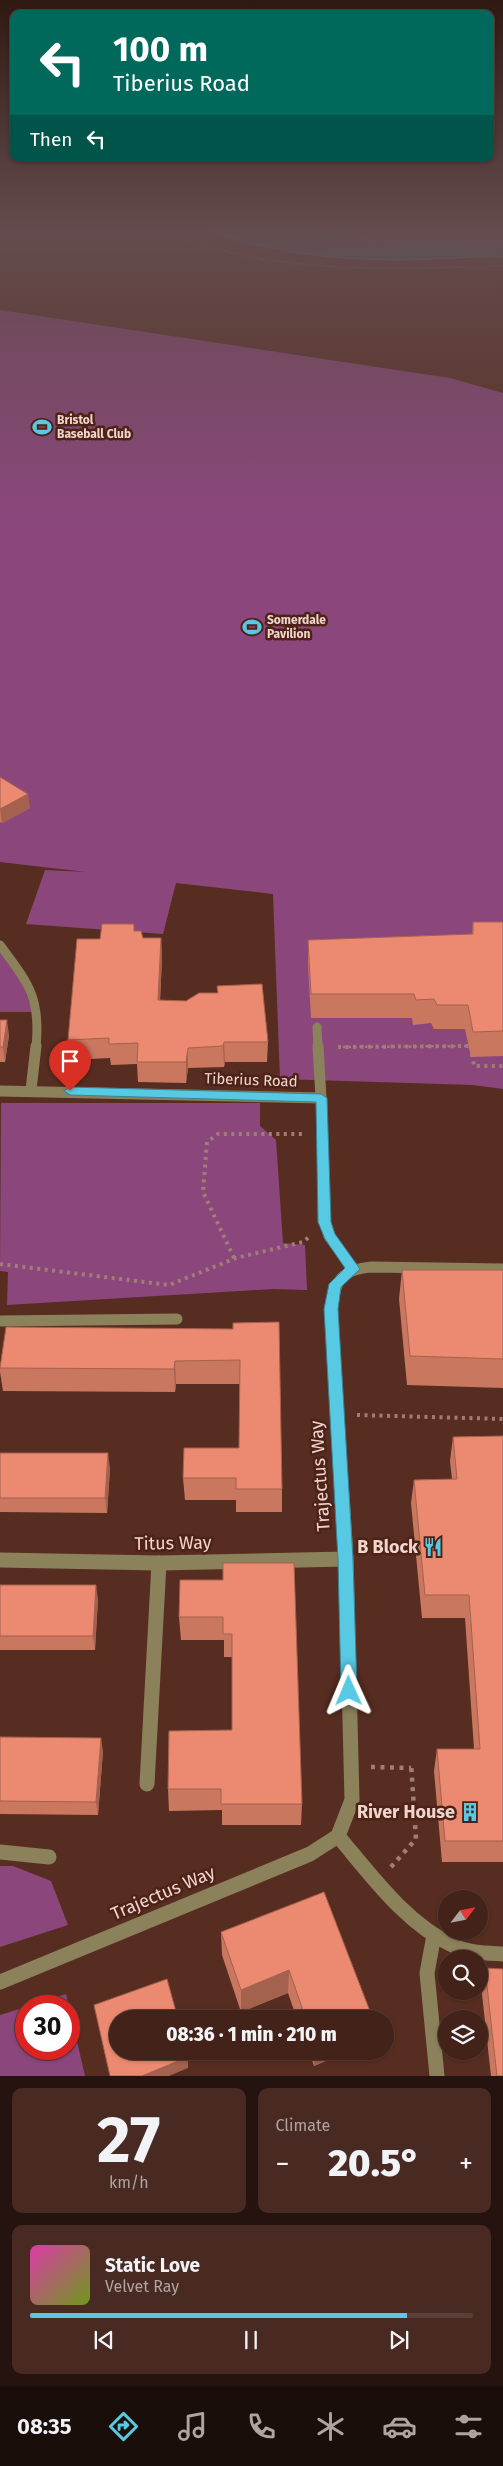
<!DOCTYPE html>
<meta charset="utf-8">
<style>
:root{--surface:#422219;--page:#492a22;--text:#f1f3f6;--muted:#aea4a2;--line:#5a3f38;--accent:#58c9e3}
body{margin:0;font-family:"Fira Sans",sans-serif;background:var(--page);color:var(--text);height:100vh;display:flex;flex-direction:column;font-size:19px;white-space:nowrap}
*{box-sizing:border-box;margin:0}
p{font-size:16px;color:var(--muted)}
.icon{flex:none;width:28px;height:28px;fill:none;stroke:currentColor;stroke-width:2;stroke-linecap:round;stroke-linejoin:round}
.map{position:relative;height:2076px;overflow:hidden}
.panel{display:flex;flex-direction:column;gap:12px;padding:12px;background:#24130e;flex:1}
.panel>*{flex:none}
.hud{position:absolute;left:10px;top:10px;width:484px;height:152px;border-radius:10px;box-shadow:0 1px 4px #0004,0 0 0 1px var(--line);background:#00695c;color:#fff;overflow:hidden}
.needle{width:32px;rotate:58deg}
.controls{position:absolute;left:438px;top:1890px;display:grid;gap:10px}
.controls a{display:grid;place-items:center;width:50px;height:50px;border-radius:50%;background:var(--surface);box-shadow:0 1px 4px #0004,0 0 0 1px var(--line);font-size:25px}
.speed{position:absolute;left:15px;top:1995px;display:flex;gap:10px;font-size:25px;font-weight:700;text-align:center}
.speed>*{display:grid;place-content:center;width:65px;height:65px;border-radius:50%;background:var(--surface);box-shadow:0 1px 4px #0004,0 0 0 1px var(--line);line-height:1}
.speed .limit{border:8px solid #d22;background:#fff;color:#111}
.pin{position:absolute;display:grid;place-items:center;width:42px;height:42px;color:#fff;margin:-51px -21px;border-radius:50% 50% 50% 0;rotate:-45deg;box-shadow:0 0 5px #0007}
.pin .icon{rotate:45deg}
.me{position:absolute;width:55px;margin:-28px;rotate:359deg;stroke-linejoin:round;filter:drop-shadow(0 0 4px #0008)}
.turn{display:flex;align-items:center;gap:18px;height:105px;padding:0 20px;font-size:22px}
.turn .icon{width:65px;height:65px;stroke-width:2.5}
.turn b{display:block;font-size:35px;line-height:42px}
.then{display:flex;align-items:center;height:48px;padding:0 20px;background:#0003;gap:10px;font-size:19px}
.big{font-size:38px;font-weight:800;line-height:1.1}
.panel .widget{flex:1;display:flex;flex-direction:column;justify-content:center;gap:8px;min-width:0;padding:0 18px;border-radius:10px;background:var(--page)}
.panel .dial{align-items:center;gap:0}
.dial b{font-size:65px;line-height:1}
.song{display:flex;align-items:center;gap:15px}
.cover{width:60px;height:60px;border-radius:8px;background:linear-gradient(135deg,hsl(320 70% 55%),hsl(80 70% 35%))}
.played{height:5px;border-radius:2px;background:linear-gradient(90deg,var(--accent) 85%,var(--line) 85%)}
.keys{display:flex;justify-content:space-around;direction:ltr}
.heat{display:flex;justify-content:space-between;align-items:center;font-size:28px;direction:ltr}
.panel .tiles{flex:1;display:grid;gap:12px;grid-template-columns:1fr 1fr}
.widget:last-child{grid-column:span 2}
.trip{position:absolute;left:109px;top:2010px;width:285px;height:50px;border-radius:25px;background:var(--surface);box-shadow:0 1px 4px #0004,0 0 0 1px var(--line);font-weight:800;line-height:50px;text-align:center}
.dock{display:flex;height:80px;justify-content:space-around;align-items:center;background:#1a0e0a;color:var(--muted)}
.dock .icon{width:35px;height:35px}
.dock .selected{color:var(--accent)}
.dock b{font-size:22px;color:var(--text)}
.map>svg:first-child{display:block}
</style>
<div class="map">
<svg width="503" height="2076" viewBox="0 0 503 2076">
<rect width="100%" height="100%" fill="#582d21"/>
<!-- green -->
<path fill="#8b477c" d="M302 230H503V241C436 245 368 243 302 230Z
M0 310 450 378 503 393V1089L473 1085 280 1079 273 894 176 883 163 934 26 924 45 870 86 872 0 862Z
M0 940 23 985 33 1012H0Z
M1 1103H260V1126L276 1140 283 1243 305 1245 307 1290 273 1289 7 1305 8 1272 0 1271Z
M0 1866H13L51 1881 68 1925 0 1947Z
M66 1994 69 2006H28Z
M69 2006 85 2076H0V2015L26 2007V2049H69Z"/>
<!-- water -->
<path fill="#2e7586" stroke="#68929b" d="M207 230H302L371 240 414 242 503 241V257C467 256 431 260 396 260 333 259 266 253 207 230Z"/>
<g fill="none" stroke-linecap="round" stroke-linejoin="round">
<!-- path-far3 -->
<path stroke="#a17e74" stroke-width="2" stroke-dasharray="1 2" stroke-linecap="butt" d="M159 230C187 240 214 249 243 255 328 273 417 268 503 266
M350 230 447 237 503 234"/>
<!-- path-far2 -->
<path stroke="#a17e74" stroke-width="2.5" stroke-dasharray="2.5 3" stroke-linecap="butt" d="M343 1047 470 1046"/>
<!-- path-far1 -->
<path stroke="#a17e74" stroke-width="4" stroke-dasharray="3 4.5" stroke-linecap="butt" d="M338 1047 470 1046
M472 1054 474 1066H503
M234 1258 203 1192 207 1142 218 1134H304
M0 1264 169 1285 236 1258 303 1242 309 1237
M357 1415 503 1419"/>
<!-- path -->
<path stroke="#a17e74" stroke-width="4.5" stroke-dasharray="4 5.5" stroke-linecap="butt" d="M371 1767 411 1768
M391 1867 416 1839 411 1763"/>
<!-- service-far2 -->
<path stroke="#8b825b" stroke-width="9" d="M0 945C28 983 41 997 36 1047
M317 1027 318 1047"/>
<!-- service-far1 -->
<path stroke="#8b825b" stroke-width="11" d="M318 1046 321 1098
M31 1090 36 1046
M0 1321 177 1319"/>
<!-- service -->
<path stroke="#8b825b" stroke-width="15" d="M147 1784 159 1563
M0 1852 49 1857"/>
<!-- minor-far1 -->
<path stroke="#8b825b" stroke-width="11" d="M0 1091 321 1098 325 1221 329 1236 353 1269
M342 1495 331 1309C336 1280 340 1270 371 1267L503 1269"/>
<!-- minor -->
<path stroke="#8b825b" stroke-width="15" d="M342 1494 346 1559 352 1800 338 1836C371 1875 406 1924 454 1946 469 1953 487 1953 503 1954
M0 1560 159 1563 346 1559
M434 1935 427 1973 437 2076
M0 1982 310 1854 338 1836"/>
</g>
<!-- wall -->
<path fill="#ca7760" d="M0 777 30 808 2 823 0 822Z
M473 922H503V1056L471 1057 465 1029H434L431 1023 413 1025 412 1018H311L308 964V940L472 934Z
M134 931 143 938H161L162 958 160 1001 268 1042 267 1062H225L224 1067 188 1068 186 1083 138 1082 137 1064 111 1065 110 1058 70 1060 68 1040 100 939Z
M0 1020 9 1035 5 1062H0Z
M402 1270H503V1388L407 1385 399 1299Z
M233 1329 282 1489V1512H236V1500H185L183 1478 239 1448 240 1384H176L175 1392 3 1391 0 1372V1363Z
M503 1436V1862H442L434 1771 437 1749H474L465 1618H422L411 1503 414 1480 452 1479 450 1461 453 1437Z
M0 1453 110 1468 107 1513 0 1512Z
M223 1580 302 1804 301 1825H222V1810L169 1811 168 1789 232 1730V1657H224V1640H181L179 1617Z
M0 1585 98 1599 95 1650H0Z
M0 1737 103 1751 98 1815 0 1814Z
M221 1932 373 2019H297L288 1993 241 2012 222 1955Z
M485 1968 503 2076H491L481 1985Z
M309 2051H349L314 2066Z"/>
<!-- shaded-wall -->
<path fill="#a4614e" d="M28 794 30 808 2 823 0 809Z
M161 938 162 958 159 1021 158 1000Z
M7 1020 9 1035 5 1062 3 1047Z
M224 1042 225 1062 224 1067 223 1046Z
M188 1048V1068L186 1083V1062Z
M175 1361 176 1384 175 1392 174 1369Z
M108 1453 110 1468 107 1513 105 1498Z
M96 1585 98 1599 95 1650 93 1636Z
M101 1738 103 1751 98 1815 96 1802Z
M289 1970 288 1993 241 2012V1990Z
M315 2051H349L314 2066Z
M188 2057V2068L169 2076H142Z"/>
<!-- building -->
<path fill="#eb8a70" stroke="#a4614e" d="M0 777 28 794 0 809Z
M473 922H503V1031L473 1032 468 1005H437L434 999 416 1000 414 994H311L308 940 473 934Z
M102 924H134V931H141L143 938H161L158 1000 186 1001 199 993H218L217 986 262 984 268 1042H224L223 1046 188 1048 186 1062H137L138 1043 109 1044V1038L68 1040 77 939H100Z
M0 1020H7L3 1047H0Z
M402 1270H503V1359L410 1356Z
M279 1322 282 1489H236V1478H183L184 1448H239L240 1360 175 1361 174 1369 0 1368 6 1327 233 1329V1323Z
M503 1436V1841H445L437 1749H480L469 1595H425L414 1480 457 1479 453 1437Z
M0 1453H108L105 1498H0Z
M223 1563H294L302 1804H221V1789H168L169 1731 232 1730V1634H223V1617H179L180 1580H223Z
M0 1585H96L93 1636H0Z
M0 1737 101 1738 96 1802 0 1801Z
M324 1892 373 2019H306L289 1970 241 1990 221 1932Z
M485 1968 503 1969V2076H497Z
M167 1979 178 2019H118V2051H186L188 2057 142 2076H110L94 2005Z"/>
<!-- sky -->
<linearGradient id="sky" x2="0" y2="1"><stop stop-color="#301912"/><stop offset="0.44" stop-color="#644c4e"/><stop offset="1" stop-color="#644c4e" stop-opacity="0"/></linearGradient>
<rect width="503" height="521" fill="url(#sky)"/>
<!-- route -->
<path fill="#58c9e3" stroke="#398394" d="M70 1087 321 1094 327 1098 331 1222 335 1234 360 1269 341 1287 338 1309 353 1559 357 1691 355 1696 349 1698 343 1696 341 1691 338 1559 324 1309 329 1284 345 1268 325 1239 318 1222 316 1102 70 1095 64 1091Z"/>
<!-- icons -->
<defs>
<g id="stadium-bare" transform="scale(1.5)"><path d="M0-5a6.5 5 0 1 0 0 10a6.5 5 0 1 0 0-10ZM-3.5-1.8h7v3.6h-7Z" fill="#58c9e3" stroke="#4d2217" stroke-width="2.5" paint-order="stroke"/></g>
<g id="restaurant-bare" transform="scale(1.5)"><path d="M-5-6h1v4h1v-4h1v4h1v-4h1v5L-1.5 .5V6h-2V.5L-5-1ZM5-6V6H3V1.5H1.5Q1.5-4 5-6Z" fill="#58c9e3" stroke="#4d2217" stroke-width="2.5" paint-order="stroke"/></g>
<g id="building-bare" transform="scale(1.5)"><path d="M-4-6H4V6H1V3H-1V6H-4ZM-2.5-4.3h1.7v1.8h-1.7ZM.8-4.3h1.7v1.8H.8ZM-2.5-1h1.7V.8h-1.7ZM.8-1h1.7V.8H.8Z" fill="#58c9e3" stroke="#4d2217" stroke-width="2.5" paint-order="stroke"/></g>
</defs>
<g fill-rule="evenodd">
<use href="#stadium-bare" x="42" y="427"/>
<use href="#stadium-bare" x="252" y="627"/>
<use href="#restaurant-bare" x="433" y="1547"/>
<use href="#building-bare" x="470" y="1812"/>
</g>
<g text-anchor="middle" stroke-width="5" stroke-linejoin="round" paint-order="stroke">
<!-- far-poi labels -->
<g font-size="12" font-weight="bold" fill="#f1d5cd" stroke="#4d2217" text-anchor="start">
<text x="57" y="424">Bristol<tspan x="57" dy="14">Baseball Club</tspan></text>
<text x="267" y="624">Somerdale<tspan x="267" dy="14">Pavilion</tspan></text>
</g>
<!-- street labels -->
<g font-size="15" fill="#f1d5cd" stroke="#4d2217">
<text transform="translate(251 1080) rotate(2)" y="5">Tiberius Road</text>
</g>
<!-- near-street labels -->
<g font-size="18" fill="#f1d5cd" stroke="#4d2217">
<text transform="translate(320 1476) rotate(-94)" y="6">Trajectus Way</text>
<text transform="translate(173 1543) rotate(-1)" y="6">Titus Way</text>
<text transform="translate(163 1893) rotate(-23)" y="6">Trajectus Way</text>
</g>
<!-- near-poi labels -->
<g font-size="18" font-weight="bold" fill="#f1d5cd" stroke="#4d2217" text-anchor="end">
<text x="418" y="1553">B Block</text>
<text x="455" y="1818">River House</text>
</g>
</g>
</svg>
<div class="controls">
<a><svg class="needle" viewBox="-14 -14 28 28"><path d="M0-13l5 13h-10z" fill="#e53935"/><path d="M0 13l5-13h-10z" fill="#aea4a2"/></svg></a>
<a><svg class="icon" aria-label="search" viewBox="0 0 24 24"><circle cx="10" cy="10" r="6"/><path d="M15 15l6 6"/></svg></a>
<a><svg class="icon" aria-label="layers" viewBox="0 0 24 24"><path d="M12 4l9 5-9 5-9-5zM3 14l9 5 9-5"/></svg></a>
</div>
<div class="speed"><div class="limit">30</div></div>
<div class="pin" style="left:70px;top:1091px;background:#d93025"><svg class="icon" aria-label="arrive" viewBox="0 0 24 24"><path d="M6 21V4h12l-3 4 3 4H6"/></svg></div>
<svg class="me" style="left:349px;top:1691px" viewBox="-20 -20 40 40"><path d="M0-17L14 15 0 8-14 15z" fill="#58c9e3" stroke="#fff" stroke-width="4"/></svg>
<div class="trip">08:36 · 1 min · 210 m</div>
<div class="hud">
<div class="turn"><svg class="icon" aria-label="left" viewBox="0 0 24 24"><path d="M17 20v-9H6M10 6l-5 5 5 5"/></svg><div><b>100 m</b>Tiberius Road</div></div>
<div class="then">Then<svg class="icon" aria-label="left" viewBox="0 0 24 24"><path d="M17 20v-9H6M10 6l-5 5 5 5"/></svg></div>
</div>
</div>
<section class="panel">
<div class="tiles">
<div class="widget dial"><b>27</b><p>km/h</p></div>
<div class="widget"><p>Climate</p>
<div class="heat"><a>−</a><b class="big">20.5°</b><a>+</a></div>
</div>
<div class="widget">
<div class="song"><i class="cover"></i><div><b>Static Love</b><p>Velvet Ray</p></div></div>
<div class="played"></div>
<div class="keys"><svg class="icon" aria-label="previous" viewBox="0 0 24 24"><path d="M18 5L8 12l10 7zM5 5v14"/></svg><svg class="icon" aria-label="pause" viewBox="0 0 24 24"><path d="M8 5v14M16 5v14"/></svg><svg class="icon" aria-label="next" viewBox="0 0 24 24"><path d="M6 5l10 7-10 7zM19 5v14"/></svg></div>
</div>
</div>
</section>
<nav class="dock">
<b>08:35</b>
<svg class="icon selected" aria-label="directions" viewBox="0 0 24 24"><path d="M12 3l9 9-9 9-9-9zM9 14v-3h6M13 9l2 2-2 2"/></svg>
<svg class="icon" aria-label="music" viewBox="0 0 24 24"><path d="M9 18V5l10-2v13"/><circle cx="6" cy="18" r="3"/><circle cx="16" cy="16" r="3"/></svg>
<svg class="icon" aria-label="phone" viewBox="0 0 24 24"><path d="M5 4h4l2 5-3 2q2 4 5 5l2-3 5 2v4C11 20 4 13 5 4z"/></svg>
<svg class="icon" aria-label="climate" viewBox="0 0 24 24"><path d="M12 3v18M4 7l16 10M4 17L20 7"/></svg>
<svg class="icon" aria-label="car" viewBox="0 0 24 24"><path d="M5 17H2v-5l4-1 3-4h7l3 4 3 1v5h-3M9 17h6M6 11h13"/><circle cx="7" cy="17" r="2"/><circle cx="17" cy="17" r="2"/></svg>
<svg class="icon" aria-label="filters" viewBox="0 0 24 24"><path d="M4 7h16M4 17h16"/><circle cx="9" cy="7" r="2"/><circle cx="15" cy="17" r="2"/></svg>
</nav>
